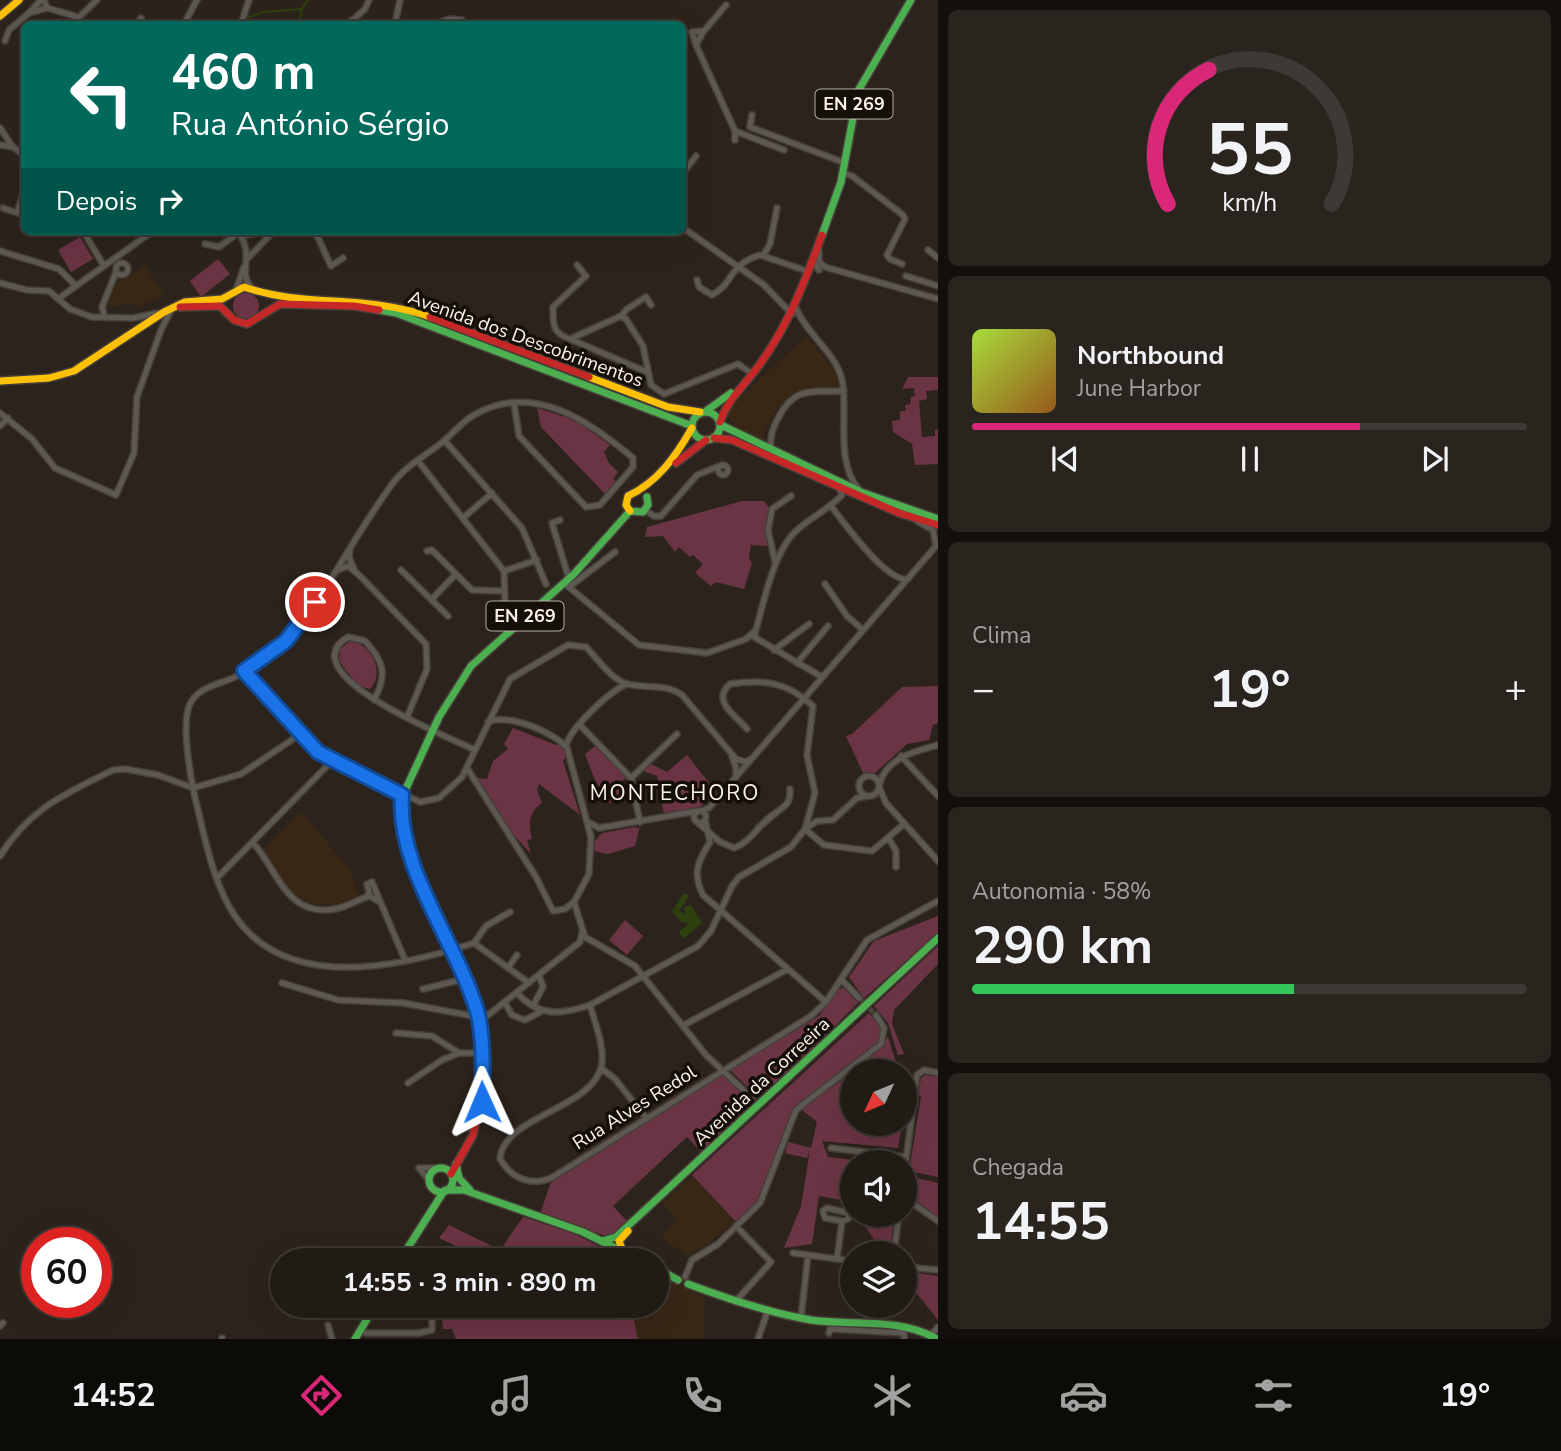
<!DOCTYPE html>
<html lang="pt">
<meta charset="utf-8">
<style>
:root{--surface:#211b15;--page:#29241e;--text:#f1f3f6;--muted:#a2a1a0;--line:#3e3934;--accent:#db2777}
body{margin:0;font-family:"Nunito Sans",sans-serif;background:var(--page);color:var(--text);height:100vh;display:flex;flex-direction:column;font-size:26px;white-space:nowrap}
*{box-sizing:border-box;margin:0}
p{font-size:23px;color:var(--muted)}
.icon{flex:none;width:38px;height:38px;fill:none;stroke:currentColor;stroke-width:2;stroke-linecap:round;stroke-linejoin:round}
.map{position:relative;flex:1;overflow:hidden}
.details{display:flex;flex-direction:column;gap:10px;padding:10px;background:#120f0c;width:623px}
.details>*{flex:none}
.hud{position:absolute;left:21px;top:21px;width:665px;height:214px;border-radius:10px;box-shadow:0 7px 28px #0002,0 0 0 2px var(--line);background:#00695c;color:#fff;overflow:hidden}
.needle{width:46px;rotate:226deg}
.buttons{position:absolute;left:840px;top:1059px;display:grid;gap:14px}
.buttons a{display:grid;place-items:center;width:77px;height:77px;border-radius:50%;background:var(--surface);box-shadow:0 7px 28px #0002,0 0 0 2px var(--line);font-size:35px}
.speed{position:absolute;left:21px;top:1227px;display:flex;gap:14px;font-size:35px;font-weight:700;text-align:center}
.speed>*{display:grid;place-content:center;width:91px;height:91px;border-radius:50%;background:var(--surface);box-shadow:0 7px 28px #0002,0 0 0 2px var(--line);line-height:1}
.speed .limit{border:10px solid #d22;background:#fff;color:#111}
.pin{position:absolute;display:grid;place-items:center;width:60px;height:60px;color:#fff;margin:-30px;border:4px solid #fff;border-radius:50%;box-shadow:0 2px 7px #0007}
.me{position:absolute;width:77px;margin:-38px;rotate:359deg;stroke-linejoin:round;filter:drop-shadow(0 0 5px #0008)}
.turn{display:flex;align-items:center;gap:24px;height:147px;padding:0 35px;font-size:32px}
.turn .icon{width:91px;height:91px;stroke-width:2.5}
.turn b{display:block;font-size:49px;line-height:60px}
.then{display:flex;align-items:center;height:66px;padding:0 35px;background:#0003;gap:14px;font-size:26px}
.big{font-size:52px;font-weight:700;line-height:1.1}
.details .widget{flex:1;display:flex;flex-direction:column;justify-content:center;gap:10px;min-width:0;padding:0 24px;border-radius:10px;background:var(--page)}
.details .dial{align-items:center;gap:0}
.dial svg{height:182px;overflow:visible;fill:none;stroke:var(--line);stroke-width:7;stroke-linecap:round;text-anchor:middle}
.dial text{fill:var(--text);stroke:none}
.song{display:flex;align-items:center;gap:21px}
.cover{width:84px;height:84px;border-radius:10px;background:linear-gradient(135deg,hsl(80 70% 55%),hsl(30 70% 35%))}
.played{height:7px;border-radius:4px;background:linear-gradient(90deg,var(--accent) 70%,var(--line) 70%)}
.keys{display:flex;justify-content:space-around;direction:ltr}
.heat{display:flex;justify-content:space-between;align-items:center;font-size:38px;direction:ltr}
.charge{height:10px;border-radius:5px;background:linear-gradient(90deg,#34c759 58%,var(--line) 0)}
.trip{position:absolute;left:270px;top:1248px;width:399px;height:70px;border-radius:35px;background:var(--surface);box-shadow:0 7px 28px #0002,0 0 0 2px var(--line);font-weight:700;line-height:70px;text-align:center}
.tabs{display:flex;height:112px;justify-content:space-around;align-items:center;background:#0d0b08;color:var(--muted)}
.tabs .icon{width:49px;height:49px}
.tabs .on{color:var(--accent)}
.tabs b{font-size:32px;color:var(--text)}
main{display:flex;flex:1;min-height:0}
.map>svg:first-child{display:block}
</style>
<main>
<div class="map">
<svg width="938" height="1339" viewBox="0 0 938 1339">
<rect width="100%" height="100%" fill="#2c241c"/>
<!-- built -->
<path fill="#392716" d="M144 265 164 295 136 308 133 304 104 307 116 285Z
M806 336 833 368 840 389 792 394 774 413 764 433 766 442 746 434 729 420 728 409Z
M301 812 350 869 358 897 336 905 309 903 290 890 272 869 263 850Z
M692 1176 735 1222 709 1243 687 1256 662 1238 677 1219 662 1203Z
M656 1273 705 1298 704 1339H633L628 1306H656Z"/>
<!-- green -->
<path fill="#6b3444" d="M80 237 93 259 71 272 58 250Z
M218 259 230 274 201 297 190 281Z
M233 306a13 13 0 1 1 26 0a13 13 0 1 1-26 0Z
M908 377H938V390L926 391 927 399 919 401 922 437 935 436V430H938V464L915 465 912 444 893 432 892 421 900 420V411H906L905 405 910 404 911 397 915 396 914 388 902 389Z
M537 408 575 420 610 445 604 452 609 463 618 472 613 479 616 481 605 494 541 427Z
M742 501H764L771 510 769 546 751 545 749 558 752 563 744 589 716 582 711 586 695 573 703 564 693 555 690 557 679 547 675 552 663 536 645 537 647 527Z
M350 641C371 643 386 673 370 689L358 686 339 661 340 649Z
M938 686V723L933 725 929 740 907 744 875 773H863L846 736 852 734 902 687Z
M513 728 556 745 560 744 567 755 563 761 580 815 539 784 537 790 542 803C529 812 528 823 532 839L527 840 531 854 512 833 477 778 487 779 493 761 508 749 504 744Z
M595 746 627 778 621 781 626 799 604 804 585 754Z
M687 755 710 784 713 796 697 809 664 814 657 776 643 771 651 764 667 772Z
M640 826 635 846 608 854 594 851 593 843 602 833 636 827 638 829Z
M938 916V933L864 998 849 977 874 941Z
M625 920 643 936 627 955 609 940Z
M938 946V964L894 1010 892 1024 904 1054 898 1055 888 1023 874 1006Z
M844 988 858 1003 763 1097 757 1096 730 1070 819 1016 838 989Z
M869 1013C880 1025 885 1031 876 1046L796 1105 757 1203 736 1222 692 1175Z
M888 1037 896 1062 909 1070V1095L905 1094V1098V1071H852V1124H902L898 1148 822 1141 828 1157 870 1162H852V1202L819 1196 812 1244 784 1248 801 1206 810 1149 807 1158 785 1153 788 1142 811 1148 817 1122 801 1109C826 1090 872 1063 888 1037Z
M722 1074 752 1101 751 1108 702 1153 687 1137 613 1206 628 1222 615 1234 606 1236 540 1214 551 1182Z
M925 1075 938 1077V1177L909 1171 921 1096 918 1095 921 1078Z
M908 1176 938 1183V1218L906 1197Z
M858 1215H894L890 1253H855L875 1241Z
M523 1217 574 1234 619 1256 620 1260H471L473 1254 439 1238 449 1225 500 1250Z
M905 1271 938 1276V1320L914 1290 909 1292V1298L905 1299Z
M518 1306H631L638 1339H456L452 1329H443L441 1312 510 1313Z"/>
<!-- water -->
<path fill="#2c410d" d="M684 893 689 896 679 911 687 914 683 908 691 905 702 923 683 939 679 932 689 923 681 922 672 911Z"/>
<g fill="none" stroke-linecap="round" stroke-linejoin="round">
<!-- stream -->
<path stroke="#2c410d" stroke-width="2" d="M245 18 264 12 302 9 308 0
M224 24 240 19
M299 24 302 9"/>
<!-- street-tunnel -->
<path stroke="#4b433b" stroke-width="5" stroke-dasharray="5 2.5" stroke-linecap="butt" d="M859 998 876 1015"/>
<!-- street casing -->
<g stroke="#463f39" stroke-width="8">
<path id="street" d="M41 0 29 13 47 8
M44 0 47 8 75 16 82 24
M726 5 703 32 696 45 735 131V140
M78 18 97 0
M136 24 141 18
M184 24 197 0
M241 24 249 0
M348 24 365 9 369 0
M395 24 400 0
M435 24 449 19 462 20
M5 41 9 30 29 13
M696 45 692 32 703 31
M752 115 750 127 845 163
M0 128 13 147 24 155
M735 131 784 150
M0 145 13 147
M843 173 852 176 903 215 905 219 887 255 890 259 902 264
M682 174 696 156
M3 208 17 213 24 191
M682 227 764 285 792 314
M83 231 104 266
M237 231C257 255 236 272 252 288
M315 231 331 266 343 258
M241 236 267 231
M205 244 219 247 238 233
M928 250 938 258
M0 251 59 269 76 286
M819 251V262L825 267 938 299
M763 256 770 244 777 208
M248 258 274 231
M813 261 819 270
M116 269a6 6 0 1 1 12 0a6 6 0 1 1-12 0Z
M577 265 586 276 553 307C553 324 552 333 570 339L621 316 626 319 643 346 651 385 664 394 738 364 751 373
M906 276 938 286
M697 280 699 287 712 295C735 283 727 265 760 255L807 271
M0 283 27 290 49 291 70 309 92 317 133 318 158 313
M236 290 244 267
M62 296 153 231
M796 308C807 336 839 354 843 385 847 417 836 465 859 489
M621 316 627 309 646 297 651 305
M105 318 102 307 116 272
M570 339 647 372
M514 403 519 436 586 507 600 505 633 467V458C589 421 533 381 474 415 463 421 455 431 446 439 429 454 406 465 393 483 357 531 331 585 295 632 280 650 256 666 235 677 220 684 198 687 190 704 180 724 192 787 198 810 206 844 215 887 235 916 287 993 401 967 474 943L529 983
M0 413 32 439 55 468 116 495 134 453 137 397 161 330 172 308
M0 426 8 418
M445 441 522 528 546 584
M771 450C770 436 772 430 778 418 795 386 811 392 844 391
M418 461 504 571 505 602 519 622
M718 470a5 5 0 1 1 10 0a5 5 0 1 1-10 0Z
M831 506C844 523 887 583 908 579
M645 510 654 516H661L697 475 722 465
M463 518 492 493
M560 520 552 523 569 579
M350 549 349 557 354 569
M427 551 432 550 472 590 504 591
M775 562 768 530 772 509 791 496
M338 570 348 566 359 575 426 644 427 669 407 717
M401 570 448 616
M504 571 537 560
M564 583 639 645 707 653 746 639 754 632
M825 584 847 616 863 630
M569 587 615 552
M432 599 455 575
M774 650 809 624
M797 663 828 626
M244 671 318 752 420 802 439 798 462 777 510 679 568 645 586 647C598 659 611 680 628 684 647 689 665 683 682 695L736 759 746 762 751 759
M822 677 754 637C763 606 773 553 795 532 809 518 828 510 842 495L839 487
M374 700C387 676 385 662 365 641L348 637C287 674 453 739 475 750
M488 722C508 713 554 732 567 748L591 837 589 874 574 902
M580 725 631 778 640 822
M747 729C738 717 710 702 730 684 763 679 788 682 813 706L807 755 815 793 805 829 824 845 872 851 904 824
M566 746C570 728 610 691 627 684
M732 756 736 768V777
M901 756 938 796
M467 768 536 877 553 911 565 909 574 902
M859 786a10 10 0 1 1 20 0a10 10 0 1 1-20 0Z
M631 778 677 734
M879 786C885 758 915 751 938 745
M879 787 886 803 938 861
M701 811 709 808 936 546 933 530 917 521
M694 817a6 6 0 1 1 12 0a6 6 0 1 1-12 0Z
M777 812C787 805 791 801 790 789
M705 819 710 842C698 861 692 873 703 895L826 1002
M696 821 720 842 734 848C752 842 760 821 777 812L758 828
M590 823 599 828 698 811
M889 839 896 851V867
M252 842C277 866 284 918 335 909 348 907 358 899 370 896L381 903
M0 856C30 808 65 794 113 770L125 769 158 775 193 788 241 774 299 735
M218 877 332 761
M367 897 369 892 367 884 372 882 405 960
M574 902 585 937 635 966 706 1055 752 1098
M474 943 486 926 510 912
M508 968 517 955
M841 979 859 998
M282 983 338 1000 403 1003 478 1017
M423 989 464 979
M517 993C539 1017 561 1015 590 1005L698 946 711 931 732 886 739 877 791 847 805 829 817 821 833 820 857 798 868 796
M505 1003 512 1015 525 1020 542 1011
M590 1005C595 1023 604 1045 602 1063 596 1109 503 1115 500 1159 512 1179 532 1187 553 1177L811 1016 826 1002 867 940 938 901
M533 1006 543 987 539 975
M478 1023 580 942 582 933
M684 1025 788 969
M396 1033 432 1036 459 1053H480
M601 1068 615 1079 647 1119
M408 1083 442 1060 459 1053
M831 1148 906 1157
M419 1168H436
M419 1168 429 1180
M905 1168 917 1075 924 1070 938 1073
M905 1198 938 1221
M793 1253 852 1261
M894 1253 899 1214
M837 1259 842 1221 848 1219 849 1213 827 1208 823 1211 825 1218 842 1221
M905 1267 938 1270
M685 1277 692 1260 718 1244 760 1203 796 1110 881 1044 884 1028 876 1015
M735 1302 771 1262 736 1226
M863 1311V1306
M801 1318 808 1255
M328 1325 332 1339
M0 1326 3 1323
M366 1333H419L432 1330V1320
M829 1333 830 1329 904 1333V1339
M931 1335 938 1327
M222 1338V1339
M758 1339 768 1310"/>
</g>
<!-- fast casing -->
<g stroke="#463f39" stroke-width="10">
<path id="fast" d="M822 235 841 182 858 91 911 0
M379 310 396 313 692 426
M706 411 731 393
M692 426a14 14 0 1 1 28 0a14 14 0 1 1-28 0Z
M721 425 861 492 938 519
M630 511 643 512 648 505 647 497
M457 964 416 869 405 834 403 795 439 717 471 666 574 574 630 511
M456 1164 459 1178 470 1190
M429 1180a12 12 0 1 1 24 0a12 12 0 1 1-24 0Z
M446 1190H464L583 1232 640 1260
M602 1241 616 1237 938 938
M400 1260 444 1191
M656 1268 678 1280
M688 1284C728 1299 769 1313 811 1320 854 1326 898 1317 937 1339
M355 1339 375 1306"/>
</g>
<!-- slow casing -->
<g stroke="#463f39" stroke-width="10">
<path id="slow" d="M0 16 19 0
M589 377 668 407 700 412
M0 381 49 378 74 371 164 312 185 302 222 299 244 287C304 308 366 294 430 317
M630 511 626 505 628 496C658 482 676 456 692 428
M623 1251 619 1241 628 1231"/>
</g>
<!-- jam casing -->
<g stroke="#463f39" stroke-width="10">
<path id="jam" d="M180 307 220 306 234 320 247 324 280 304 354 306 379 310
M430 317 589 377
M720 422C728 398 746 384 760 364 789 324 805 281 822 235
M714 438 732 440 899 513 938 525
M676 463 706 440
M451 1174 473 1135 482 1091 478 1013 457 964"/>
</g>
<!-- street -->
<use href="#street" stroke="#5e5852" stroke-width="5"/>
<!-- fast -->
<use href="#fast" stroke="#4caf50" stroke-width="7"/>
<!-- slow -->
<use href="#slow" stroke="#ffc107" stroke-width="7"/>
<!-- jam -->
<use href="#jam" stroke="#c62828" stroke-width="7"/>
</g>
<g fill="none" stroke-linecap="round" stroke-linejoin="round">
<!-- route casing -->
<g stroke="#114b97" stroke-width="18">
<path id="route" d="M315 602 286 641 244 671 318 752 402 795C396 867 457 943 477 1011 484 1034 483 1077 482 1102"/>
</g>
<!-- route -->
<use href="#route" stroke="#1a73e8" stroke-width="12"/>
</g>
<g text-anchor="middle" stroke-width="7" stroke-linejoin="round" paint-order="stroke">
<!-- shield labels -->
<g fill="#150f09" stroke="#b7afa6" stroke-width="2">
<rect x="815.5" y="89.5" width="77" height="29" rx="5"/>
<rect x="486.5" y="601.5" width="77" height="29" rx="5"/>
</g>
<g font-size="18" font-weight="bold" fill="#fcf3ea">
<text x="854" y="110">EN 269</text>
<text x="525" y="622">EN 269</text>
</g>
<!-- street labels -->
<g font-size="19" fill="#fcf3ea" stroke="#150f09">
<text transform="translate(526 338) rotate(20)" y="7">Avenida dos Descobrimentos</text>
<text transform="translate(761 1081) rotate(-43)" y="7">Avenida da Correeira</text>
<text transform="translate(634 1107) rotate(-32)" y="7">Rua Alves Redol</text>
</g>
<!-- neighbourhood labels -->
<g font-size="21" letter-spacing="2" fill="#fcf3ea" stroke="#150f09">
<text x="675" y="800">MONTECHORO</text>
</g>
</g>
</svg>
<div class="buttons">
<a><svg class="needle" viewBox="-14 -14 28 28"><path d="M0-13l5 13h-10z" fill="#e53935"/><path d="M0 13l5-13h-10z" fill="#a2a1a0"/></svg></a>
<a><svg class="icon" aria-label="sound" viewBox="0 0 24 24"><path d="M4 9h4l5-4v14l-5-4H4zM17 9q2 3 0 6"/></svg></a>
<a><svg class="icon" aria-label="layers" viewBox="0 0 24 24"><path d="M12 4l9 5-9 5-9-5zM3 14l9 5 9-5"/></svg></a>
</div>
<div class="speed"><div class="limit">60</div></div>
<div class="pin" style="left:315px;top:602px;background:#d93025"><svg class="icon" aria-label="arrive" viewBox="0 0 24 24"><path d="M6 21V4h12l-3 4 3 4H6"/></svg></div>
<svg class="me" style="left:482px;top:1102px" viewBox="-20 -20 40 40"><path d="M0-17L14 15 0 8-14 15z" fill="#1a73e8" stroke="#fff" stroke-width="4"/></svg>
<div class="trip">14:55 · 3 min · 890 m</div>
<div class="hud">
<div class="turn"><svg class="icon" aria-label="left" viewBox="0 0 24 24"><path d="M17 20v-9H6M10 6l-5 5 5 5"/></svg><div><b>460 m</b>Rua António Sérgio</div></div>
<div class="then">Depois<svg class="icon" aria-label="right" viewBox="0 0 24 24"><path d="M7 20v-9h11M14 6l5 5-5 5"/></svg></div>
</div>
</div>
<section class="details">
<div class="widget dial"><svg viewBox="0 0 100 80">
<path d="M14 69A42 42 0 1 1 86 69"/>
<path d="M14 69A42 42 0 0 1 32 10" stroke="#db2777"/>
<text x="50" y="56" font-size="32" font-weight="700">55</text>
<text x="50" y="72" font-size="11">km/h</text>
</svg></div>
<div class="widget">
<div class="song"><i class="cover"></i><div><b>Northbound</b><p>June Harbor</p></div></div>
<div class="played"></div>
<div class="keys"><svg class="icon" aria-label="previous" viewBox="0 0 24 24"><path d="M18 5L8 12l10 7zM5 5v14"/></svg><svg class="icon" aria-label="pause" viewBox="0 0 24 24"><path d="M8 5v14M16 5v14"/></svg><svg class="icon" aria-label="next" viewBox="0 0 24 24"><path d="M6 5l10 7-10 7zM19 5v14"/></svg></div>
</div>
<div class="widget"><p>Clima</p>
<div class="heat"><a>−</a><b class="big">19°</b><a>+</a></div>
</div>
<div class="widget"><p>Autonomia · 58%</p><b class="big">290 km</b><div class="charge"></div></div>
<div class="widget"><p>Chegada</p><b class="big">14:55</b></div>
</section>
</main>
<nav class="tabs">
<b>14:52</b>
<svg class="icon on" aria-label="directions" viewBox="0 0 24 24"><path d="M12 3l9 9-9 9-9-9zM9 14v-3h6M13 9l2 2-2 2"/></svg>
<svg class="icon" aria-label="music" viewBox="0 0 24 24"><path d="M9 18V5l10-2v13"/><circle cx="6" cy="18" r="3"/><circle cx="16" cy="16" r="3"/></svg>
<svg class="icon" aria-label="phone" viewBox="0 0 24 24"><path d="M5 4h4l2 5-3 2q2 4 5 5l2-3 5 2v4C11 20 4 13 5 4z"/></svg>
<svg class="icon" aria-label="climate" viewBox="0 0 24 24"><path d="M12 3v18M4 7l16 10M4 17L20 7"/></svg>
<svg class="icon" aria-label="car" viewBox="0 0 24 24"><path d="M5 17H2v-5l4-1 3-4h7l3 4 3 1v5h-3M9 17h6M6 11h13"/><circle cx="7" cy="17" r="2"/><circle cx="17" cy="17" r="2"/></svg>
<svg class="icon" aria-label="filters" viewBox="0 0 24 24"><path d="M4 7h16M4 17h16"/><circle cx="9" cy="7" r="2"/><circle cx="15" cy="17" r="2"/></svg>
<b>19°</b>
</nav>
